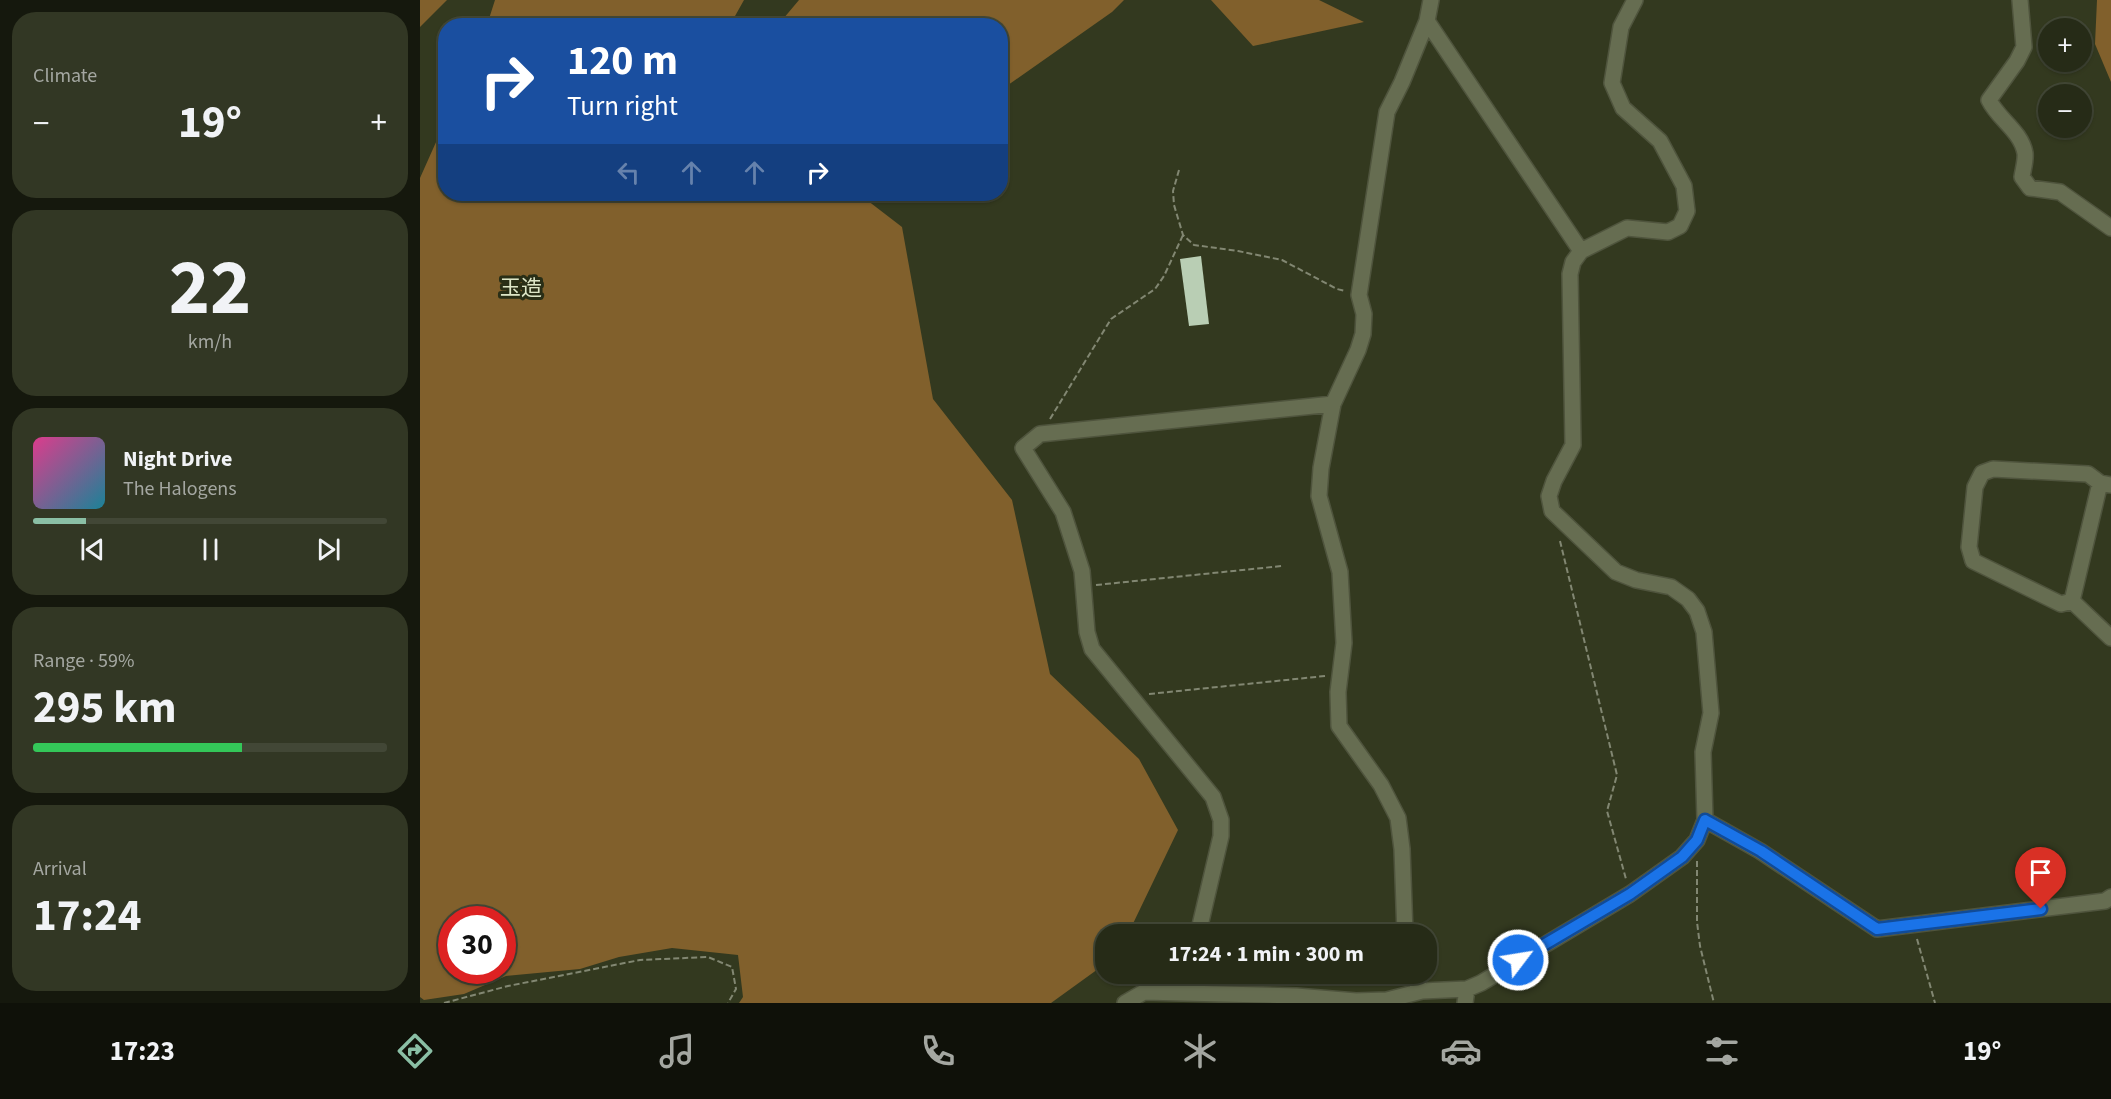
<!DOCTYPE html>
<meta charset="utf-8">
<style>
:root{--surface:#262b17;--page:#323724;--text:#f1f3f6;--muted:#a4a7a1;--line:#424736;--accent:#8abfa5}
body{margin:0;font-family:"Source Sans 3","Noto Sans JP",sans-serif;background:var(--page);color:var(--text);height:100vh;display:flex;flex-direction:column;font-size:22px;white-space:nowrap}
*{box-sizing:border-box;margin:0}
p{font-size:20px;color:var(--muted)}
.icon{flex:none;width:33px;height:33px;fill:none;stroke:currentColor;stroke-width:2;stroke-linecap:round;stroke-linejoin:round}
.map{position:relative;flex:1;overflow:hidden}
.panel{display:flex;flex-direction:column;gap:12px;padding:12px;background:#15180d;width:420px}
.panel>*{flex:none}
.top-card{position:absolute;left:18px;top:18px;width:570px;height:183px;border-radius:24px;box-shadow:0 2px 4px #0004,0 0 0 2px var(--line);background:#1a4fa0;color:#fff;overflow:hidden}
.tools{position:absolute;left:1618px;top:18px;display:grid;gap:12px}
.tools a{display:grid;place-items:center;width:54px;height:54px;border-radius:50%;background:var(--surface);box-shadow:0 2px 4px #0004,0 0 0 2px var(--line);font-size:30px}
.speed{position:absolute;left:18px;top:906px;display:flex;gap:12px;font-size:30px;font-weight:700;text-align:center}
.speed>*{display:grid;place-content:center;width:78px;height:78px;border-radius:50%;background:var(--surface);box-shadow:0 2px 4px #0004,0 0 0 2px var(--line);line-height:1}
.speed .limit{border:9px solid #d22;background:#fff;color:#111}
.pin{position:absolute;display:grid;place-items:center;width:51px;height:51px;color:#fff;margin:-62px -26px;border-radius:50% 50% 50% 0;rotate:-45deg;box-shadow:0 0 6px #0007}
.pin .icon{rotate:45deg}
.me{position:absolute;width:66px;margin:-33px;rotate:59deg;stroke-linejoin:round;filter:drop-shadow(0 0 4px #0008)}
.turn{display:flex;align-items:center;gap:21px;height:126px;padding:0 30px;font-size:27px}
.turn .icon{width:78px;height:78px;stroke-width:2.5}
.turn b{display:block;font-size:42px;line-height:51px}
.lanes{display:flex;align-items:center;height:57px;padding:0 30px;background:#0003;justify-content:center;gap:30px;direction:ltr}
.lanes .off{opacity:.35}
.big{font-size:45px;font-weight:700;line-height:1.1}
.panel .card{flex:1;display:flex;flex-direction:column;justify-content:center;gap:9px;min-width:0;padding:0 21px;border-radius:24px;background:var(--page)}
.panel .dial{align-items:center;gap:0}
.dial b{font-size:78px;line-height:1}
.song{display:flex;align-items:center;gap:18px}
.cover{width:72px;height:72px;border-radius:9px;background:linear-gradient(135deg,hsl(330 70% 55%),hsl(190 70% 35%))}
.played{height:6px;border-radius:3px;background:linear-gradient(90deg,var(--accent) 15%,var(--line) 15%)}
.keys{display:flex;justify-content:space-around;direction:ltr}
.heat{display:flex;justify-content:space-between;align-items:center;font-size:33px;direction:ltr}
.charge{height:9px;border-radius:4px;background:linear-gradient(90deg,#34c759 59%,var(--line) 0)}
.trip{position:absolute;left:675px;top:924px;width:342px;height:60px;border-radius:24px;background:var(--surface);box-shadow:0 2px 4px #0004,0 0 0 2px var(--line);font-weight:700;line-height:60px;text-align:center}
.menu{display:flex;height:96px;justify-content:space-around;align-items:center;background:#0f1109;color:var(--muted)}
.menu .icon{width:42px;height:42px}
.menu .on{color:var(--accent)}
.menu b{font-size:27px;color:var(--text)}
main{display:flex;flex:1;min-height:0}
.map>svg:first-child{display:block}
</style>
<main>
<section class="panel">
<div class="card"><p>Climate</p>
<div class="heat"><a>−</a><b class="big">19°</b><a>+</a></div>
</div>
<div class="card dial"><b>22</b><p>km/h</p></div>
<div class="card">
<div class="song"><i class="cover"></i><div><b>Night Drive</b><p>The Halogens</p></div></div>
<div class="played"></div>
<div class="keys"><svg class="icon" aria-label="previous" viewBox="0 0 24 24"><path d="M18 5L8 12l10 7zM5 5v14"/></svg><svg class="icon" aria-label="pause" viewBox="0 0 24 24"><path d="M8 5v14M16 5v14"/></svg><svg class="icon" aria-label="next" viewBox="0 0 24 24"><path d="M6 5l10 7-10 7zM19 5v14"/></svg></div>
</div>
<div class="card"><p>Range · 59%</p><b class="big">295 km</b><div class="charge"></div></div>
<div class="card"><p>Arrival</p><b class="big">17:24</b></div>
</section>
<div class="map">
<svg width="1691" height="1003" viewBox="0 0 1691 1003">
<rect width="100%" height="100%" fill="#33391f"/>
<!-- forest -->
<path fill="#81602c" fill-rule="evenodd" d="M0 0H27L0 27Z
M75 0H324L310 25H67Z
M379 0H704L692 12 581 90 580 26 358 25Z
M791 0H899L944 22 833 46Z
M1677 0H1691V82L1675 44Z
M25 122 26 194H439L482 227 513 399 592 500 630 674 719 759 758 830 708 934H686L685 964 631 1003H319L323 997 318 955 252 948 199 957 160 969 86 976 44 994 4 1000 0 997V178ZM32 920H82V970H32Z"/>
<!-- building -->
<path fill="#b9ceb4" d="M781 256 789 324 769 326 760 259Z"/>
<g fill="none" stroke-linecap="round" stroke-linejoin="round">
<!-- minor casing -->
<g stroke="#4f543d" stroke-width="18">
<path id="minor" d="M1600 0 1604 47 1597 61 1569 100C1578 119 1601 131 1605 153 1606 160 1603 170 1602 177L1610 188 1640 192 1691 228
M1007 21 1161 251
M1691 485 1680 483 1652 601 1691 638
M1652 601 1641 604 1553 561 1549 547 1555 487 1562 473 1573 469 1668 474 1680 483
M1285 820 1340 851 1457 929 1685 901 1691 897
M778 934 801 836V820L793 797 672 649 667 632 662 571 643 512 603 448 620 434 913 404
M985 934 982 849 978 818 961 785 919 726 918 692 924 643 920 572 899 496 901 468 913 404 938 350 943 334 944 314 939 295 967 112 982 82 1007 21 1011 0
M991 974 1002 991
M1047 989 1061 983 1210 894 1262 857 1277 840 1285 820 1283 752 1291 713 1284 632 1277 611 1268 599 1251 587 1216 580 1196 572 1132 511 1129 496 1134 481 1153 445 1150 274 1153 262 1161 251 1207 228 1248 232 1260 226 1267 211 1264 186 1240 141 1203 108 1192 83 1201 27 1215 0
M724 992 876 996
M705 1003 724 992H753L761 974
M876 1003V996L936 1001 967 1000 1002 991 1047 989 1045 1003"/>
</g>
<!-- path -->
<path stroke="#828772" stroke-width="2" stroke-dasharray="6 3" stroke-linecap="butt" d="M759 170 753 191 754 205 763 235 774 245 818 251 862 260 917 289 925 291
M630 419 691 319 735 289 744 276 763 235
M1140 541 1197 775 1187 811 1206 879
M676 585 862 566
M729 694 905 676
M1277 861V922L1280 946 1294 1003
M1497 939 1515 1003
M24 1003 88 986 220 960 288 957 312 967 316 989 308 1003"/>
<!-- minor -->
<use href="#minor" stroke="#666d51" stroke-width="15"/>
</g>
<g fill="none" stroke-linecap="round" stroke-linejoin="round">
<!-- route casing -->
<g stroke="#114b97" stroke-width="15">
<path id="route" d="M1098 960 1210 894 1262 857 1277 840 1285 820 1341 851 1457 929 1621 909"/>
</g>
<!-- route -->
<use href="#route" stroke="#1a73e8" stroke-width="10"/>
</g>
<g text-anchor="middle" stroke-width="6" stroke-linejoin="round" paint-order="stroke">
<!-- quarter labels -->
<g font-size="21" fill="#dee6c7" stroke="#292e16">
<text x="101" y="295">玉造</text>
</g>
</g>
</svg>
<div class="tools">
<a>+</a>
<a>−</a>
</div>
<div class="speed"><div class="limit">30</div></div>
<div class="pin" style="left:1621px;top:909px;background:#d93025"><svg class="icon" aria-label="arrive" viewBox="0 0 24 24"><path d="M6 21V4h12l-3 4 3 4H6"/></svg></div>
<svg class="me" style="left:1098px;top:960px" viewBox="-20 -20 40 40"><circle r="17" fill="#1a73e8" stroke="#fff" stroke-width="3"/><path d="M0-11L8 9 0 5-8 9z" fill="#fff"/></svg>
<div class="trip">17:24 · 1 min · 300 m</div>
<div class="top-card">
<div class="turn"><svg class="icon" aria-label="right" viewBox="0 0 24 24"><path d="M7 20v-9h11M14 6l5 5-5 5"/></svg><div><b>120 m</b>Turn right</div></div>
<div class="lanes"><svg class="icon off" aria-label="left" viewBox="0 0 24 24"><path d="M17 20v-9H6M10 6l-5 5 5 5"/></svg><svg class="icon off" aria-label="ahead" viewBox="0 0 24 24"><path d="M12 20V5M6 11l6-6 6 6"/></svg><svg class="icon off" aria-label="ahead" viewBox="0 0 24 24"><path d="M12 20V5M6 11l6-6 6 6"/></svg><svg class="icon" aria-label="right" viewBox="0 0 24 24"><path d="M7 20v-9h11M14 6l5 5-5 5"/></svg></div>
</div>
</div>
</main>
<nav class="menu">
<b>17:23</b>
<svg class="icon on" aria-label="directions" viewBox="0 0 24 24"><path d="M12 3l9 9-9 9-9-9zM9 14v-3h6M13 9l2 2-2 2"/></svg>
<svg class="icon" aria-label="music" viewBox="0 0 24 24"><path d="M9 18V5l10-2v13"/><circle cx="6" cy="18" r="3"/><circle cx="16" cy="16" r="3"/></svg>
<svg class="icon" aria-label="phone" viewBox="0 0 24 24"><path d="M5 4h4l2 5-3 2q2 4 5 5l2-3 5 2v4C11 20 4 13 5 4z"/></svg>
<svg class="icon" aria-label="climate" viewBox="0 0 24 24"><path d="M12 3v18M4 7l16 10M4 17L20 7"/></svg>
<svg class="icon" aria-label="car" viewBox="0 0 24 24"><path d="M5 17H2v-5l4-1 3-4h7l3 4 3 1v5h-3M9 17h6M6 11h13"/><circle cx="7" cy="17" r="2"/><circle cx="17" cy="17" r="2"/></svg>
<svg class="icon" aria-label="filters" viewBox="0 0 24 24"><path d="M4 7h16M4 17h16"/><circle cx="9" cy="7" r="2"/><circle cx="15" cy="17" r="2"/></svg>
<b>19°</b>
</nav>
